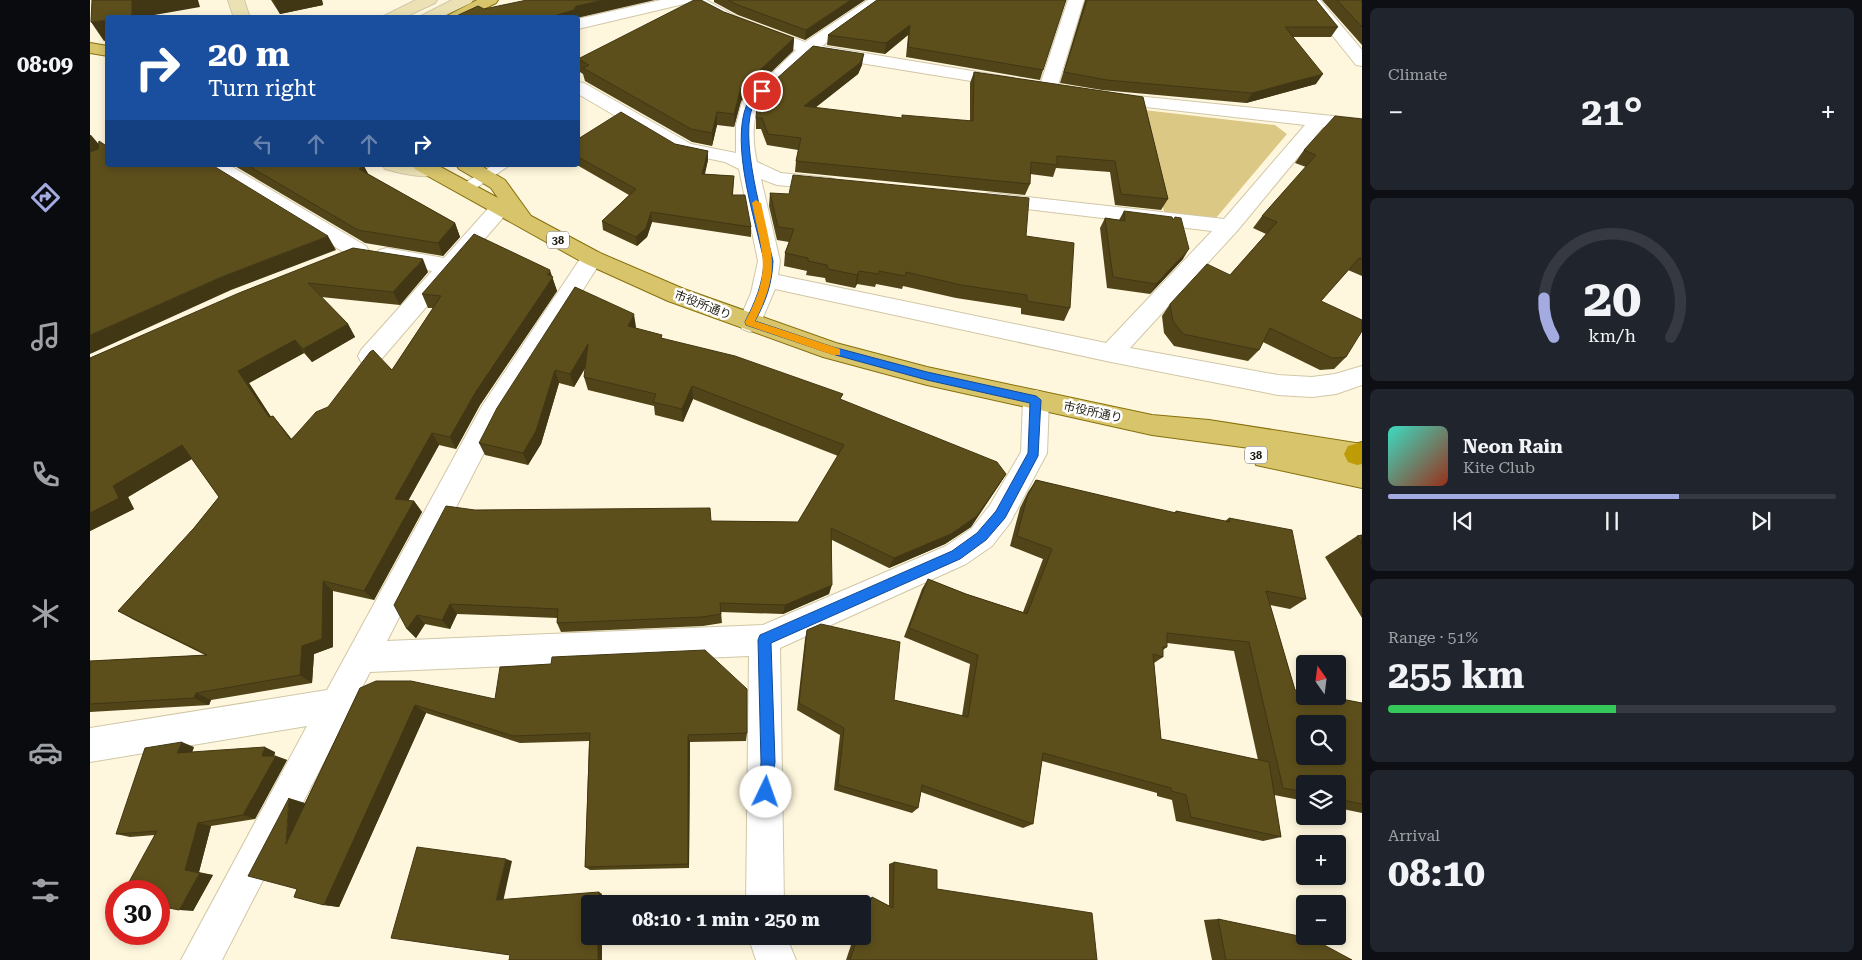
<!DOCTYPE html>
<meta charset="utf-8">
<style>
:root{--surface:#171b24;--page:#20242c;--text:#f1f3f6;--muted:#9ea1a6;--line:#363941;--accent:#a4abe1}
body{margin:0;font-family:"Roboto Serif","Noto Sans JP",serif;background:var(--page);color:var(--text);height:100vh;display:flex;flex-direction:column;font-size:19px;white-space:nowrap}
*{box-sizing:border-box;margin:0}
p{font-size:16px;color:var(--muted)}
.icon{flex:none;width:28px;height:28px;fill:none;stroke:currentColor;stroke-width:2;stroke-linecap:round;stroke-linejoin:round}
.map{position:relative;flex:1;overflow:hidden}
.panel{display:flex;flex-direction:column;gap:8px;padding:8px;background:#0d0f14;width:500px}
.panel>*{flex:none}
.banner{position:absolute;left:15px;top:15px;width:475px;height:152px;border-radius:5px;box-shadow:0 2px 8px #0003;background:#1a4fa0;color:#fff;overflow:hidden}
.needle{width:32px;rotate:346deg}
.buttons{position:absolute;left:1206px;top:655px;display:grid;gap:10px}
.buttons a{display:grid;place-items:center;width:50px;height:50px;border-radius:5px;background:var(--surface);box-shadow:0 2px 8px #0003;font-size:25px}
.speed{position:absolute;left:15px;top:880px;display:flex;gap:10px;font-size:25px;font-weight:700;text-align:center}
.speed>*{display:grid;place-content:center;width:65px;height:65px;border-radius:50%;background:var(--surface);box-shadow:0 2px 8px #0003;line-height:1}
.speed .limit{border:8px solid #d22;background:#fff;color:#111}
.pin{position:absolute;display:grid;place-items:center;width:42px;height:42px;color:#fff;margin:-21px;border:2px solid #fff;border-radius:50%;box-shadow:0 1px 5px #0007}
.me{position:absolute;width:55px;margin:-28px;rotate:3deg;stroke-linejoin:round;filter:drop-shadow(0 0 4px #0008)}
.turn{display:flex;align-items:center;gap:18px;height:105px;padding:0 20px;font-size:22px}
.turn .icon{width:65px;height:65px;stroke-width:2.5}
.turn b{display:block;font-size:35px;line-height:42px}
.lanes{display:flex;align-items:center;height:48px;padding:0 20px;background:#0003;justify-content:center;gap:25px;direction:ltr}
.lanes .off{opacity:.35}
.big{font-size:38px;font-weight:700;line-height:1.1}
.panel .widget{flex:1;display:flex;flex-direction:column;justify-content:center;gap:8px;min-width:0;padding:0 18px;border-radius:8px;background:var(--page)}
.panel .dial{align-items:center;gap:0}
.dial svg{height:130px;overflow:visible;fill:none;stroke:var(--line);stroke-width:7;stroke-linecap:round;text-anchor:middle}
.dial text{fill:var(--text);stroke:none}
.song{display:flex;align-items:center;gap:15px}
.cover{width:60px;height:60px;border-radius:8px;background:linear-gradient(135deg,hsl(170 70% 55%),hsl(10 70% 35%))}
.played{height:5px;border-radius:2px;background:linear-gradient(90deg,var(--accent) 65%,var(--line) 65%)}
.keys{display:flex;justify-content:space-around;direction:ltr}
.heat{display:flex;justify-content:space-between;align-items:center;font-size:28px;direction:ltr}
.charge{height:8px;border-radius:4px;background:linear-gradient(90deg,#34c759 51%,var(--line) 0)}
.trip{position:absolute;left:491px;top:895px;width:290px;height:50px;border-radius:5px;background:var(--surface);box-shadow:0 2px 8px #0003;font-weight:700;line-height:50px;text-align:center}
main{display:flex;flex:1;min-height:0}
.dock{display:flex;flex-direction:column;width:90px;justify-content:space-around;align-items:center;background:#090b0e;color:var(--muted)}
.dock .icon{width:35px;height:35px}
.dock .active{color:var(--accent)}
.dock b{font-size:22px;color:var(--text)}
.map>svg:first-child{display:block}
</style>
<main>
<nav class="dock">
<b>08:09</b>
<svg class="icon active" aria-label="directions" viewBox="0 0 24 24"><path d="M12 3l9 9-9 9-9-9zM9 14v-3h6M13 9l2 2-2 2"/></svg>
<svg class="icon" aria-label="music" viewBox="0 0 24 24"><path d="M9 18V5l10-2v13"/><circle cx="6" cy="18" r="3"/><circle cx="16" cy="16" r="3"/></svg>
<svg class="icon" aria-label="phone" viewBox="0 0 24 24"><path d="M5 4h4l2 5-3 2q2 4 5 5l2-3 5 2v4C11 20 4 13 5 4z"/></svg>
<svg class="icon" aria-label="climate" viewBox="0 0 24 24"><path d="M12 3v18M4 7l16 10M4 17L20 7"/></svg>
<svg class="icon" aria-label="car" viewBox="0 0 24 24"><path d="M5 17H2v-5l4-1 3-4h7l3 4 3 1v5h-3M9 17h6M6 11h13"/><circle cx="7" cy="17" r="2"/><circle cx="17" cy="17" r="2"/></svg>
<svg class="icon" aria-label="filters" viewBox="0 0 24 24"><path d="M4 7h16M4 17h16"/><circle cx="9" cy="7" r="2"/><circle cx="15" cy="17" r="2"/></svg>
</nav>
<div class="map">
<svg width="1272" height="960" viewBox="0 0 1272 960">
<rect width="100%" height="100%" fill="#fff7dd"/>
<!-- green -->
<path fill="#dcc885" d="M1054 110 1185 125 1197 134 1126 218 1074 212Z"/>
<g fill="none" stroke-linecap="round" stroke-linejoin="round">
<!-- lane casing -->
<g stroke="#d1c7a7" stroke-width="2">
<path id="lane" d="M403 165H420L380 192H370L368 189 370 186Z"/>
</g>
<!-- street casing -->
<g stroke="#d1c7a7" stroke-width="2">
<path id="street" d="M571 0H616L647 17 715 42 778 0H796L732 46 924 78 927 82 924 86 918 87 721 55C710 65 675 94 670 104 661 121 663 145 667 162L691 173 740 178 747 180 750 184 747 188 740 190 687 185 671 179 690 261 688 275 1016 343 1122 231 902 205 895 204 892 199 895 194 902 193 1134 219 1215 125 1011 102 1008 98 1011 94 1017 93 1272 119V131L1233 127 1147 231 1040 348 1188 375 1222 377 1245 374 1272 366V385L1246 394 1222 397 1188 395 1021 362 685 289 668 329 660 332 652 329 648 323 661 293 668 261 649 169 635 162 587 152 488 94V82L494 83 601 144 646 153V125L652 102 706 50 635 23 598 3 488 29V19Z
M978 0H994L967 88 964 92H952L949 88Z
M1214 0H1230L1272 50V66L1266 65Z
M125 165H139L276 246 279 251 276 256 268 258 260 256 125 173 122 169Z
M410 201 417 203 420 208 417 213 289 362 280 365 271 362 268 356 271 350 342 271 289 260 286 255 289 250 297 248 354 258 403 203Z
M502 251 510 253 513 258 411 420 297 641 673 625 856 546 882 528 900 505 931 452 933 400 937 393 946 390 955 393 959 400 957 453 920 523 902 546 876 564 690 648 694 904H656L659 656 280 672 132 960H91L217 726 0 762V728L237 690 392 406 494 253Z
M658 936H696L706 960H666Z"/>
</g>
<!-- secondary casing -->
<g stroke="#d1c7a7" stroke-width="2">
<path id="secondary" d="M138 0H154L160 18H144Z
M326 0H347L345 3 313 18H290Z
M362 0H383L381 3 349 18H327Z
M292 165H341L348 167 351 171 348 175C332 179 311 173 295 169Z"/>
</g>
<!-- primary casing -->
<g stroke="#86700c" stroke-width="2">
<path id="primary" d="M387 0H408L406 3 375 18H353Z
M0 43 18 46V56L0 53Z
M322 165H347L408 198 401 188 369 169 366 165H390L415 180 441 216 510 253 594 289 746 343 837 367 1062 415 1119 420 1272 444V488L1166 465 1163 457 1167 449 1062 435 837 385 733 357 578 301 494 263 325 169Z"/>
</g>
<!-- highway casing -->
<g stroke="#86700c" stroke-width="2">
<path id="highway" d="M1272 442V464L1267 465 1258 462 1254 454 1258 446Z"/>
</g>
<!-- lane -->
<use href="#lane" fill="#fff" fill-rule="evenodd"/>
<!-- street -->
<use href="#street" fill="#fff" fill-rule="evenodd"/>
<!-- secondary -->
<use href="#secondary" fill="#ebe1b5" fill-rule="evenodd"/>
<!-- primary -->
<use href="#primary" fill="#d7c46b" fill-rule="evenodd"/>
<!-- highway -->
<use href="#highway" fill="#bd9c08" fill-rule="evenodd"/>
</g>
<!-- wall -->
<path fill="#504418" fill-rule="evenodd" d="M181 0H232L233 5 190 14Z
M624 0H775L715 40 648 15 624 2Z
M787 0 953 70 950 80 816 57 818 35 795 54 737 45 738 35Z
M995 0H1226L1248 27 1241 37H1203L1226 84 1156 103 1012 90 970 83Z
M1232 0H1272V45Z
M634 12 704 38 703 51 651 101 644 127 627 125 622 146 602 142 495 81 493 74 490 72 488 59Z
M772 65 768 74 725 108 811 118 880 121V83L884 72 1053 97 1078 199 1071 210 1025 205 1020 172 966 168 963 177 940 174V184L935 195 705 172 706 161 708 150 677 145 671 129H666V118Z
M1272 119V276L1258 270 1231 301 1256 357 1244 369 1230 370 1173 342 1169 350 1158 361 1084 346 1074 333 1072 316 1080 304 1140 275 1176 234 1163 228 1172 216 1216 167 1205 163 1214 150Z
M488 139 585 144 618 151V160L615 174 644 176 643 195 661 227V237L562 222 557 237 547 246 513 230 512 221 539 195 487 165Z
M143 165H273L278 174 365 223 370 237 353 256 275 243Z
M680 193 936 236 980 308 974 321 931 314V308L866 298 813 286 812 289 786 284 785 287 767 284 765 288 736 282 735 278 716 275 717 271 694 266 695 253 699 242 687 240 679 206Z
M1034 211 1093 259 1060 294 1017 288 1010 228 1015 218 1029 220Z
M263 248 338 272 310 305 231 297 258 324 265 337 222 362 214 353 159 383 181 417 183 416 201 439 238 407 302 370 343 308H338L332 294 462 277 467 291 390 405 366 449 349 445 318 501H324L332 512 284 600 243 591V647L224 654 222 683 121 700 119 705 0 712V661L115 655 44 620 28 611 104 528 129 497 102 459 38 497 44 509 0 531V358Z
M485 287 546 327 545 328 572 338 752 400 916 474 909 485 881 527 855 544 799 568 742 540 739 594 693 614 631 612 632 623 613 626 471 632 467 623V618L367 614 360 629 335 624 326 638 317 629 385 510 621 521 708 522 748 456 603 399 593 422 565 415 564 406 498 390 494 377 496 367 484 387 469 383 451 444 438 465 395 455 389 443Z
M946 480 1084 513 1086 511 1135 521 1139 518 1216 599 1200 609 1180 605 1205 690 1272 703V813L1248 808V784H1215V801L1184 795 1191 837 1173 841 1086 821 1082 800 1067 796V793L952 761 943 824 933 828 831 792 828 808 822 813 744 790 750 735 707 710 715 639 717 630 804 700 872 716 880 664 814 637 832 589 838 579 876 594 933 612 953 559 920 546 930 508 938 492ZM1077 643 1144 651 1168 760 1071 739 1064 663 1073 657V650L1077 647Z
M1272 535V618L1235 557 1267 536Z
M270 688 405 699 657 733 656 741 600 742 599 868 500 870 495 867 499 741 430 743 336 713 249 907 234 905 207 889 215 803 214 805Z
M104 747 102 752H185L184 756H186L197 760 165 819 121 826 109 872 123 875 103 911 65 835 40 837 26 834Z
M804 862 847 889 1007 960H756L764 936H772V913L778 899 782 897 799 906V864Z
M1128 919 1262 960H1122L1114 920Z"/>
<!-- shaded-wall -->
<path fill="#413714" d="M42 0H108L110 7 53 17V18H30Z
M183 0H232L233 5 190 14Z
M513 0H565L487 18H457L486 6Z
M761 0H775L715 40 716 30Z
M18 20V40L14 41 1 22Z
M820 25 818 35 795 54 796 43Z
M704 38 703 51 651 101 644 127V114L651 88Z
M774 54 772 65 768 74 713 117 714 106Z
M1233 74 1226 84 1156 103 1162 93Z
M627 112V125L622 146V133Z
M0 135H1L12 148 0 153Z
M618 151V160L612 183V174Z
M274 166 281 179 269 169Z
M561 212 562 222 557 237 547 246 546 237Z
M365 223 370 237 353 256 348 243Z
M238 236 246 250 141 290 0 354V335L131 277Z
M1099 249 1093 259 1060 294 1066 284Z
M333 259 338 272 310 305 303 292Z
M460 270 467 291 390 405 366 449 360 437 385 393Z
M769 271 767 284 765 288 767 275Z
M544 314 546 327 540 339 538 326Z
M258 324 265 337 222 362 213 349Z
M205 340 214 353 159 383 189 429 179 417 148 371Z
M498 344 501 357 484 387 480 374Z
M465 370 469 383 451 444 438 465 433 453Z
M602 386 603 399 593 422 592 409Z
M183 416 193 428 211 451 201 440Z
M342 433 349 445 313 510 305 499Z
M92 445 105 457 38 497 44 509 0 531V513L23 486Z
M916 474 909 485 881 527 855 544 799 568 804 558Z
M324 501 332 512 284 600 274 591Z
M233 581 243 591V647L224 654 222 683 210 675 212 646Z
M742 585 739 594 693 614 695 605Z
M360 604 367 614 360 629 352 620Z
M327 615 335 624 326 638 317 629Z
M106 693 121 700 119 705 104 698Z
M325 705 336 713 249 907 234 905Z
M598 735 600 742 599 868 598 864Z
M92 742 104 747 100 758 87 753Z
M175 747 185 752 183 761 172 756Z
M186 756 197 760 165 819 153 815Z
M199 798 215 803 212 848 196 844Z
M108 823 121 826 109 872 95 870Z
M416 859 422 861 413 902 406 900Z
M110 873 123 875 103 911 89 910Z
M509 892 512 894V904H509Z
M508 936H512V960H508Z"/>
<!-- building -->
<path fill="#5d4f1c" stroke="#413714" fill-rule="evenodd" d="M2 0H42V15L30 18H18V20L1 22Z
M437 0H513L486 6 484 10 457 18H362L388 6 394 9Z
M604 0H611L634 12 704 38 651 88 644 114 627 112 622 133 601 129 493 68 499 65 488 59Z
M638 0H761L716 30 648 5Z
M787 0H976L953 70 818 47 820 25 796 43 738 35Z
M997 0H1226L1248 27H1195L1233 74 1162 93 1017 80 974 72Z
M1247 0H1272V27Z
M723 46 774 54 770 63 714 106 812 118V115L883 121 884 72 1053 97 1078 199 1031 194 1025 161 967 156V165L941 162 940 184 706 161 711 138 678 134 672 118H666L667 107 675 89Z
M531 112 585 144 618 151 612 174 644 176 642 195H655L661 227 561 212 556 228 546 237 512 221 546 189 488 157V139Z
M1245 116 1272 119V259L1269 258 1231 301 1272 320V331L1256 357 1242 358 1180 328 1169 350 1093 334 1083 321 1080 304 1117 264 1140 275 1187 222 1172 216 1226 155 1214 150Z
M9 141 18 147V165H122L238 236 131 277 0 335V152L8 149Z
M157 165H273L274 166 269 169 365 223 348 243 268 230Z
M703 175 939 198 936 236 984 243 980 308 937 301V295L871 285 816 272 815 276 789 271 788 274 769 271 767 275 738 269 737 265 718 261V258L695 253 704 229 688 227 680 193 699 194Z
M1034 211 1082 217 1083 220 1085 217 1091 218 1099 249 1066 284 1023 277 1015 218 1035 221Z
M384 234 460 270 457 274 463 277 385 393 360 437 342 433 305 499 324 501 274 591 233 581 232 639 212 646 210 675 106 693 104 698 0 704V661L117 655 28 611 104 528 129 497 92 445 23 486 29 498 0 513V358L149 293 263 248 333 259 303 292 218 283 258 324 213 349 205 340 148 371 179 417 183 416 201 440 226 412 238 407 280 352 283 350 302 370 351 296 332 294Z
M485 287 544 314 538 326 572 335 571 338 645 356 753 394 750 399 907 462 916 474 887 516 861 534 804 558 741 528 742 585 695 605 630 603 631 614 612 617 467 623 468 609 360 604 352 620 327 615 317 629 304 605 356 506 385 510 620 508 621 521 708 522 754 445 602 386 592 409 563 402 566 394 494 377 498 344 480 374 465 370 446 431 433 453 389 443 407 408Z
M946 480 1086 513V511L1140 522 1139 518 1202 530 1216 599 1176 591 1205 690 1215 692V696H1236L1272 703V804L1248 799V784H1215V792L1193 788 1159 642 1077 633V647H1073V657L1063 654 1071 739 1179 762 1191 837 1101 817 1096 795 1081 791V788L953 753 943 824 832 785 828 808 748 785 754 728 709 703 717 630 731 624 810 642 804 700 878 717 888 655 819 628 838 579 876 594 937 614 962 549 927 536 937 497ZM1215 724H1248V756H1215Z
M1272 535V544L1267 536Z
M615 650 657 689V733L598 735V864L495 867 500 733 423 736 325 705 234 905 204 897 207 889 158 876 199 798 196 844 270 688 286 681H321L405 699 410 667 461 664 462 657Z
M92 742 87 753 175 747 172 756H186L153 815 108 823 95 870 110 873 89 910 69 906V891H34L67 831 26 834 55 748Z
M327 847 416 859 406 900 509 892V904H500V936H508V960H419L420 955 301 938Z
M804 862 847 870V889L1002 913 1007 960H760L768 936H772V923L782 897 803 908Z
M1128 919 1223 939 1262 960H1136Z"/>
<!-- route -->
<path fill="#1a73e8" stroke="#114b97" d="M669 89 676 91C673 95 668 98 665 102 646 132 675 226 683 261 682 284 676 301 665 321L743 347 837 372 946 396 951 400 948 456 915 518 896 540 870 559 681 643 685 762 681 797 676 799 671 797 669 792 671 762 668 640 670 635 862 551 887 533 906 511 938 453 940 403 837 380 742 354 656 325 655 322C665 302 673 284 674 261 665 218 640 145 657 104 659 98 665 93 669 89Z"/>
<!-- slow -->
<path fill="#f59e0b" d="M666 200 671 203C682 255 691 270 665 321L750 349V355H743L656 325 655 322C682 271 673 257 662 203Z"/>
<g text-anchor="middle" stroke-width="5" stroke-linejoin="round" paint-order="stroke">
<!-- shield labels -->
<g fill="#fff" stroke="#646259" stroke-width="1">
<rect x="457" y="231.5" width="22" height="17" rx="4"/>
<rect x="1155" y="446.5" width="22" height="17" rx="4"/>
</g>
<g font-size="11" font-weight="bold" fill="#211e12">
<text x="468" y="244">38</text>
<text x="1166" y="459">38</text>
</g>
<!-- street labels -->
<g font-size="12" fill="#211e12" stroke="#fff">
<text transform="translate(613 305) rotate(21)" y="4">市役所通り</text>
<text transform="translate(1003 412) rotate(12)" y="4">市役所通り</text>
</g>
</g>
</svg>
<div class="buttons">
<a><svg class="needle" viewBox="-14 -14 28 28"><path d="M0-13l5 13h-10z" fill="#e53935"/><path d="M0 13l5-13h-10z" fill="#9ea1a6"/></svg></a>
<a><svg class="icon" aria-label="search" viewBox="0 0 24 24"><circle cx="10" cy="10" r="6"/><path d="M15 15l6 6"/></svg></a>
<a><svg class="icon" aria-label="layers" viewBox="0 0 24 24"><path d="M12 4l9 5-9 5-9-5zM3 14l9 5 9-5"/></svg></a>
<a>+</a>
<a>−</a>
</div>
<div class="speed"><div class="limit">30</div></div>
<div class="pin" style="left:672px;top:91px;background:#d93025"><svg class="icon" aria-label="arrive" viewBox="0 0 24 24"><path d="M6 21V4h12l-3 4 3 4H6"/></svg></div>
<svg class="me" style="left:676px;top:792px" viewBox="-20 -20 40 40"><circle r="19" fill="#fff"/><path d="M0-13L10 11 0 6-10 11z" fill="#1a73e8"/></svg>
<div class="trip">08:10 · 1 min · 250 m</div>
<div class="banner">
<div class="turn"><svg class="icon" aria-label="right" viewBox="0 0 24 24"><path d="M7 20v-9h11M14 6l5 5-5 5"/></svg><div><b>20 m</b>Turn right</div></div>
<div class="lanes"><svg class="icon off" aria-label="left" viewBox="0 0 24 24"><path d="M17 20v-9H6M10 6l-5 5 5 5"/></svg><svg class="icon off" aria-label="ahead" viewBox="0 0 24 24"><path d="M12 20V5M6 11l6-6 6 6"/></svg><svg class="icon off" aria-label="ahead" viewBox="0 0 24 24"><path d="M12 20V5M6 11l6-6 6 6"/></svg><svg class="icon" aria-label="right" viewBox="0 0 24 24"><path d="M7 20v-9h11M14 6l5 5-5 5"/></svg></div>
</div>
</div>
<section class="panel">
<div class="widget"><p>Climate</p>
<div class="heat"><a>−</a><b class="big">21°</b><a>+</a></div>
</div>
<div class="widget dial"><svg viewBox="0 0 100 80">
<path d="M14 69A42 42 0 1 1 86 69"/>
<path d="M14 69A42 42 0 0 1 8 45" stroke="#a4abe1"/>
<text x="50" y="56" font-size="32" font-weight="700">20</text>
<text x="50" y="72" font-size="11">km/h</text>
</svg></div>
<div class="widget">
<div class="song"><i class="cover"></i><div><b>Neon Rain</b><p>Kite Club</p></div></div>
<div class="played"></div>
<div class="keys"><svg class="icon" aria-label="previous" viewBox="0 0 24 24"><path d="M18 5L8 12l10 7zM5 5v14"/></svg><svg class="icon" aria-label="pause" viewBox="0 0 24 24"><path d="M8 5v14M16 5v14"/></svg><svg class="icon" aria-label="next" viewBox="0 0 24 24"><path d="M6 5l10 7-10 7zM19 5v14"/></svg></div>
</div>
<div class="widget"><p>Range · 51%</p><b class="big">255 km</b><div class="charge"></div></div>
<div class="widget"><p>Arrival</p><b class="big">08:10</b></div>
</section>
</main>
